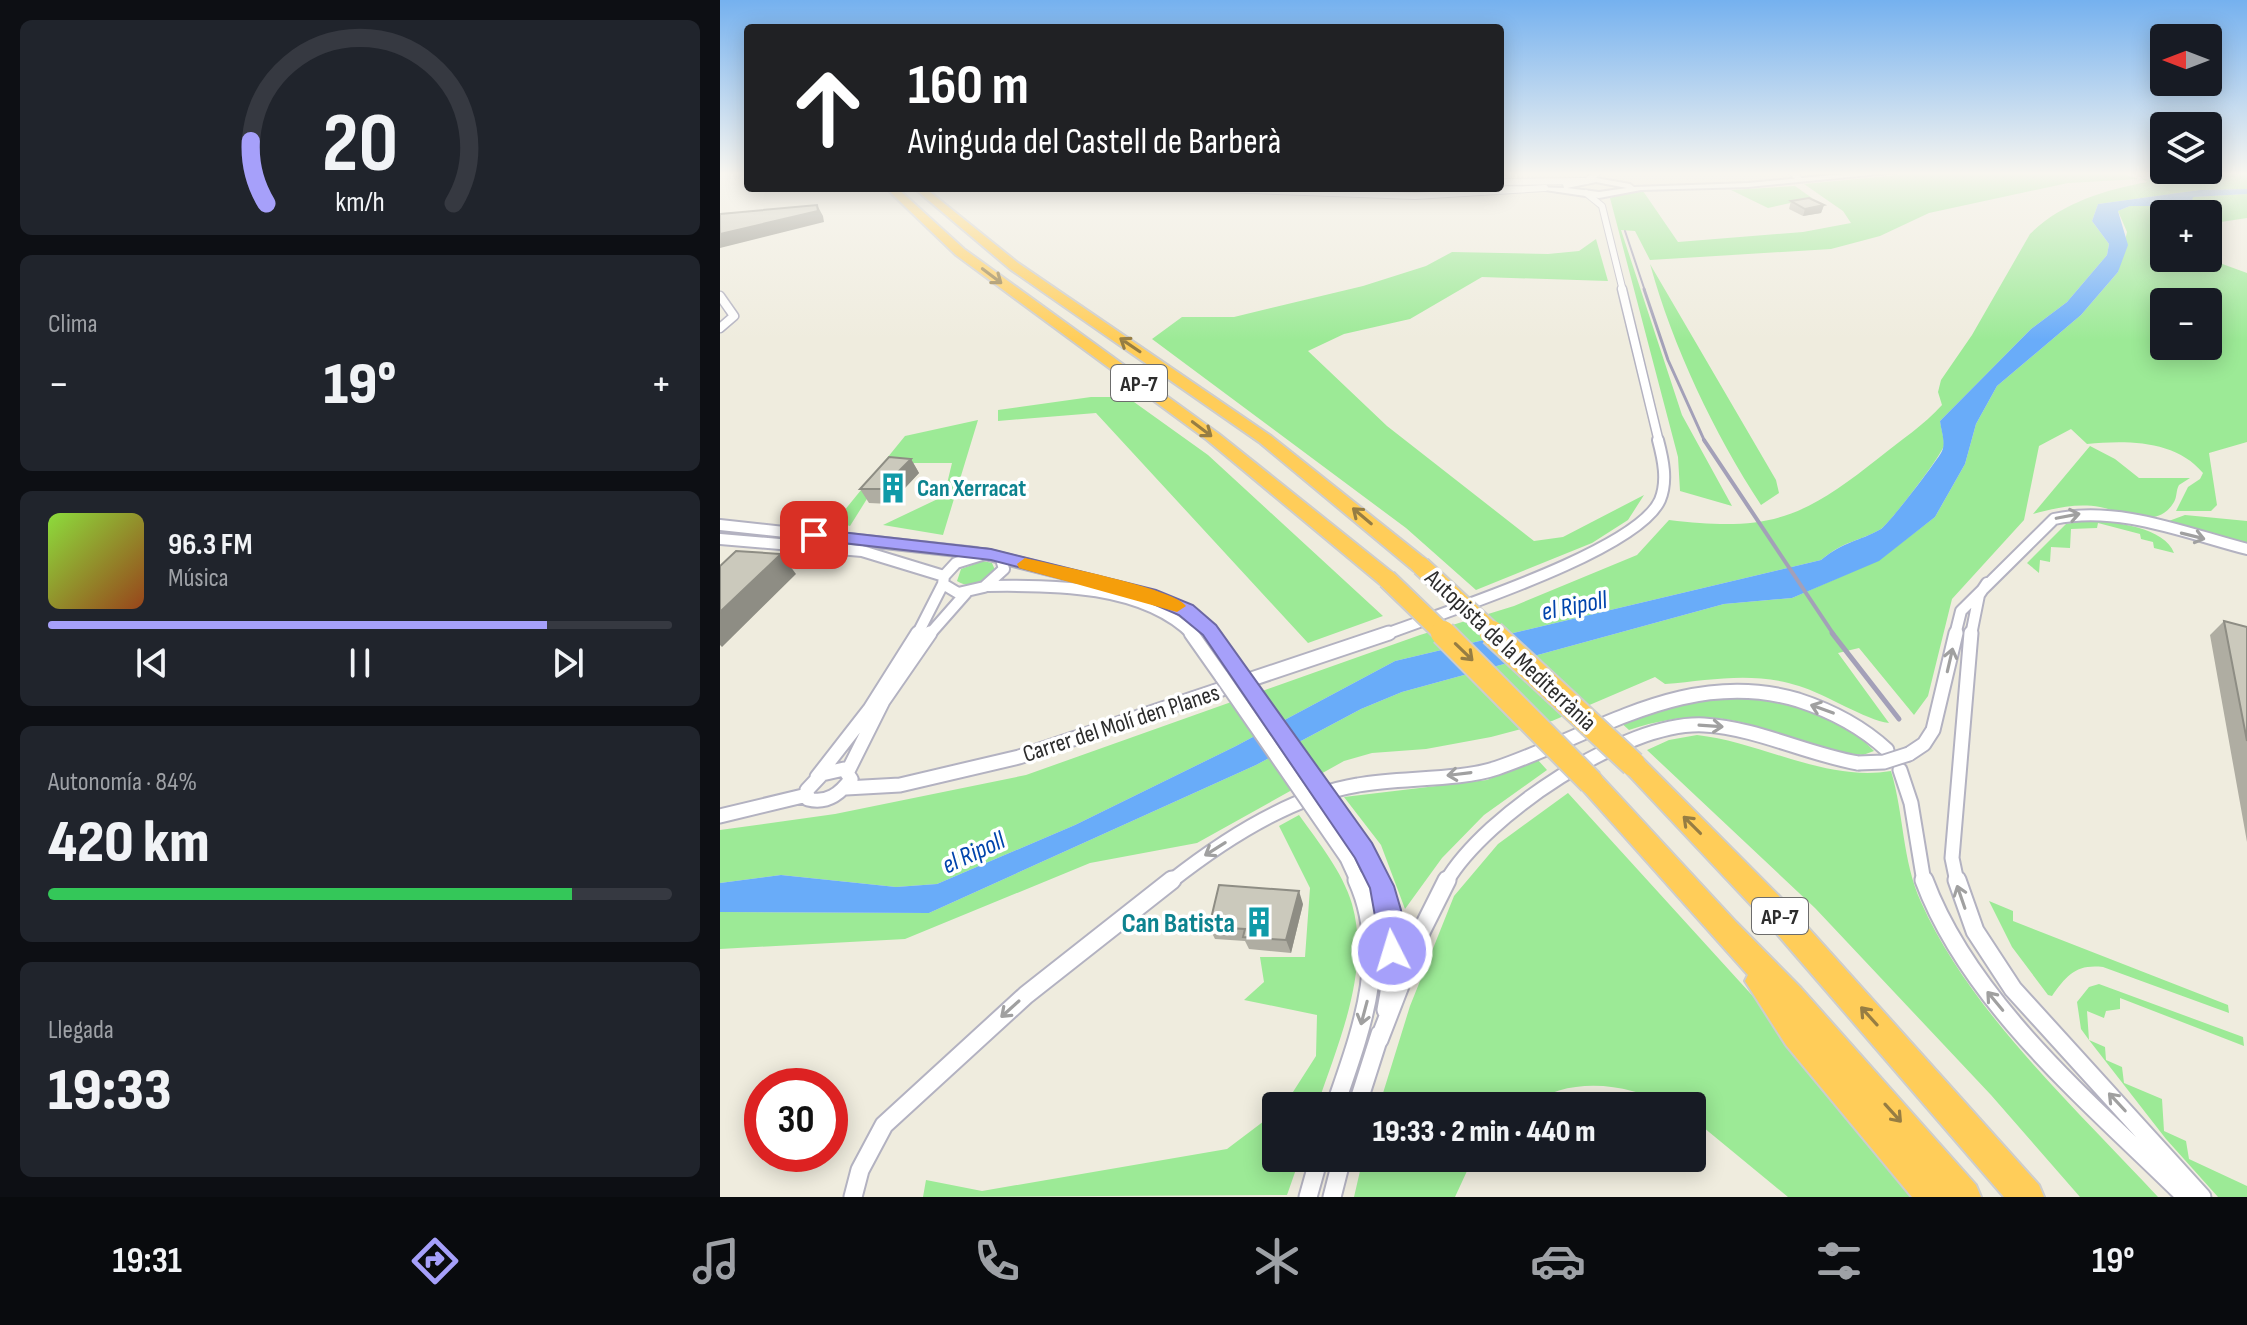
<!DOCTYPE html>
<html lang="es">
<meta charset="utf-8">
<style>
:root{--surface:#171b24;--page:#20242c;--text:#f1f3f6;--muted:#9ea1a6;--line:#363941;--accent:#a6a0fa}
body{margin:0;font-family:"Sofia Sans Condensed",sans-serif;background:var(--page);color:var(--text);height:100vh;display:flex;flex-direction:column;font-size:30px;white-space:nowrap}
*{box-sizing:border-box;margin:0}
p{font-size:26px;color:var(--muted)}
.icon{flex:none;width:44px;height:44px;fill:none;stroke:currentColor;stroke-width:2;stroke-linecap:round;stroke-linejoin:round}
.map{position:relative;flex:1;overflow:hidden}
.details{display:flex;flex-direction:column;gap:20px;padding:20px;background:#0d0f14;width:720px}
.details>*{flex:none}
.guide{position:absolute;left:24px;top:24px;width:760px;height:168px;border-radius:8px;box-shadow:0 4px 20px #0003;background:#202124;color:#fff;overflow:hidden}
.needle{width:52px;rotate:270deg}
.controls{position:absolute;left:1430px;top:24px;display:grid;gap:16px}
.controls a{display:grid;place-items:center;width:72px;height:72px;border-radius:8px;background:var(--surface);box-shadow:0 4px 20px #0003;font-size:40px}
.speed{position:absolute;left:24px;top:1068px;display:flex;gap:16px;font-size:40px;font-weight:700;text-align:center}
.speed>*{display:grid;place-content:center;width:104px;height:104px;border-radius:50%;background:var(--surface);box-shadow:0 4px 20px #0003;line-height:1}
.speed .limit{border:12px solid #d22;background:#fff;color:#111}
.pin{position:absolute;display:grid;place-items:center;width:68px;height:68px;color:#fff;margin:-34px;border-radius:16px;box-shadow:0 4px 12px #0006}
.me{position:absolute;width:88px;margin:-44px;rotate:355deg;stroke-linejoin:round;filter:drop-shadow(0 0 6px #0008)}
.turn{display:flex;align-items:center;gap:28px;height:168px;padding:0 32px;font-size:36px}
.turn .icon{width:104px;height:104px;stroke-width:2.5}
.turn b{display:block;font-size:56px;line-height:68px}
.big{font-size:60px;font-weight:800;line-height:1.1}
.details .tile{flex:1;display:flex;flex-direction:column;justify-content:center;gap:12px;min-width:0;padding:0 28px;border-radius:12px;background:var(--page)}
.details .dial{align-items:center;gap:0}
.dial svg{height:208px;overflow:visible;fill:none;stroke:var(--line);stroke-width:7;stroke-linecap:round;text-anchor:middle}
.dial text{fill:var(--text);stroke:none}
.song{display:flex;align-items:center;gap:24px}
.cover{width:96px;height:96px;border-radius:12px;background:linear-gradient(135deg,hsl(90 70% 55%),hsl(20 70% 35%))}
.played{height:8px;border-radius:4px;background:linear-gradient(90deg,var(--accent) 80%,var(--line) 80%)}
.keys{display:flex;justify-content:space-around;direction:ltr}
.heat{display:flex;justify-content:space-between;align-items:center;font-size:44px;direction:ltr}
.charge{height:12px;border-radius:6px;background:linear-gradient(90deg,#34c759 84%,var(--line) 0)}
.trip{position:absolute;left:542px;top:1092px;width:444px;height:80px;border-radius:8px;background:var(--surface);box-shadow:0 4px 20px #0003;font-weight:800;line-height:80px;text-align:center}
.tabs{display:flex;height:128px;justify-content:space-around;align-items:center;background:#090b0e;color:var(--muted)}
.tabs .icon{width:56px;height:56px}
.tabs .selected{color:var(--accent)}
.tabs b{font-size:36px;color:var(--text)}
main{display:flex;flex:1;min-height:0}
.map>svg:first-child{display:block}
</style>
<main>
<section class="details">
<div class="tile dial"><svg viewBox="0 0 100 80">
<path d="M14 69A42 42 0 1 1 86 69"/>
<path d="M14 69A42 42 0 0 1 8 45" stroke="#a6a0fa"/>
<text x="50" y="56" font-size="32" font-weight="700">20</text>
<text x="50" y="72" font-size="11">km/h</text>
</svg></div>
<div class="tile"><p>Clima</p>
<div class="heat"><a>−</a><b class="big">19°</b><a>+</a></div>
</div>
<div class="tile">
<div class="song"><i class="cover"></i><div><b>96.3 FM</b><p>Música</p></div></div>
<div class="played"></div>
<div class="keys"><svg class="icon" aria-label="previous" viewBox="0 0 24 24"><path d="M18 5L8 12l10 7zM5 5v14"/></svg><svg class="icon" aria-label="pause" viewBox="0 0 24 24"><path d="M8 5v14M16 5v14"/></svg><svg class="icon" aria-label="next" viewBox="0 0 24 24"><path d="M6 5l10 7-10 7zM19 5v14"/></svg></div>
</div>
<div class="tile"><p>Autonomía · 84%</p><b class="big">420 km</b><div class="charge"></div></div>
<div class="tile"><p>Llegada</p><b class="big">19:33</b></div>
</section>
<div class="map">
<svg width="1527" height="1197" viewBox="0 0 1527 1197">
<rect width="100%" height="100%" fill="#efecde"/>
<!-- green -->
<path fill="#9cea96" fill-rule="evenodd" d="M1211 172H1396L1419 179 1348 183 1209 213 1160 236 1111 249 930 260 915 231 901 230 962 415 1012 506 960 491 958 457 890 198 907 192 923 191 958 242 1083 232 1131 223 1123 211 1084 184Z
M1515 172H1527V189L1480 190 1378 204 1372 221 1389 244 1387 255 1347 302 1311 329 1220 421C1221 428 1224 438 1224 445 1223 454 1169 524 1161 529 1138 542 1125 540 1101 560L675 661 516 746 355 825 217 884 176 887 61 875 0 883V830L115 814 306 775 700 635 794 606 917 555 949 520C1050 532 1082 519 1160 457 1181 440 1204 425 1222 405L1218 392 1221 380 1252 335 1310 234C1341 203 1385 190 1427 182L1422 179 1481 183Z
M1075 186 1092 198 1048 208 1011 190Z
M1527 194V218L1488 224V214H1444V236L1437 240 1444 243V258H1486L1527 273V442L1489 453 1497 505 1491 511H1456L1468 487 1480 479 1483 473C1456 440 1406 440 1367 444L1351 429 1319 446 1304 520 1232 599 1208 696 1194 715 1139 648 1118 653 1169 723C1145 720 1106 694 1079 686 1032 671 992 680 945 684L935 677 832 721 771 737 706 749 652 753 624 761 477 843 370 863 185 939 0 949V912L209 913 536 765 641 709 682 692 1004 604 1072 598 1159 560 1215 517 1245 464 1256 424 1277 386 1361 315 1398 272 1407 232 1398 211 1410 206H1470L1472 197ZM1444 302H1488V346H1444Z
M876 239 888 281 762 277 690 319 624 334 588 351 667 426 814 541 843 537 924 495 908 520 872 543 756 590 686 528 432 339 462 317H514L643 286 706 266 732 252 828 254 859 251Z
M930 264 1056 480 1059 493 1041 505C994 433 953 347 930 264Z
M371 397H407L488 455 663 616 588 643 376 413 278 421V410Z
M258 420 223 535 163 525 224 496 232 463H180L150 494 130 526 115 522 185 436Z
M1370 446 1395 459 1419 478H1470L1459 485C1456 490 1457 497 1454 502 1437 531 1404 512 1380 507 1357 503 1335 508 1313 514Z
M1465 515 1527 521V544L1446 522Z
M1362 521C1387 520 1445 526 1454 553L1434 548 1433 542 1421 539 1420 534 1378 523 1377 528 1351 529 1350 548 1331 547 1330 562 1320 560 1319 573 1307 563 1346 524Z
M263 561 272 563 275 570C267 583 250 590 237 581L241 569Z
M997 697C1051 698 1116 710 1154 751L1143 755 1125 753C1037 732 1004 699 909 730L899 721 966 701Z
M977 735C1041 742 1106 782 1171 771 1184 814 1182 860 1201 902 1249 1011 1357 1109 1438 1197H1360L1271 1095 1095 908 927 750 949 740Z
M817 759 827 770 764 815 722 858 685 909 661 845 624 797 767 780Z
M848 793 1050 1015 1191 1197H1068L972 1118V1106C939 1106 939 1098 912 1091 880 1082 836 1083 810 1106H659L690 1006 734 896 778 844Z
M579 815C599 843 622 871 632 904 651 971 618 1043 597 1106H564L596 1056 597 1015 524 1000 544 982 540 957H585L590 888 559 826Z
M1269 901 1293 911V921L1508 1005 1509 1013 1383 967C1356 964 1347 975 1332 996L1328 995 1292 947Z
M1379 984 1523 1037 1524 1046 1400 998V1009L1386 1011 1384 1018 1367 1011 1369 1040 1385 1047 1386 1060 1402 1067 1404 1083 1442 1099 1444 1131 1466 1141 1469 1159 1527 1186V1197H1498L1446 1139 1369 1040 1361 1029 1357 1002 1369 987Z
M556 1112V1158H580L567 1195 203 1197 206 1180 262 1191 507 1149Z
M643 1158H753L735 1197H634Z"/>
<!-- water -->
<path fill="#69acf9" d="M1527 189V194L1473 197 1471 206H1410L1398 211 1408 245 1398 272 1361 315 1277 386 1256 424 1245 464 1215 517 1159 561 1072 598 1004 604 682 692 641 709 536 765 209 913 0 912V883L61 875 176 887 217 884 355 825 516 746 675 661 1101 560C1124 541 1138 542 1161 529 1167 526 1218 460 1222 451 1226 443 1221 430 1220 421L1311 329 1347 302 1387 255 1389 244 1372 221 1378 204 1480 190Z"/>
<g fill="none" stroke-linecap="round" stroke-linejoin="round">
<!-- street-far4 casing -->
<g stroke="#b3b2c1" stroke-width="8">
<path id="street-far4" d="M1072 172 1078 178
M867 181 878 172
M780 182 864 181
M477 188 695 196 825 188
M866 193 882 206 903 291"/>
</g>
<!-- street-far3 casing -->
<g stroke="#b3b2c1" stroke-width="11">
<path id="street-far3" d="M902 289 939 442
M0 296 14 316 0 328"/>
</g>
<!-- street-far2 casing -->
<g stroke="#b3b2c1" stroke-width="14">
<path id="street-far2" d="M0 525 256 553
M0 539 142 551 224 576
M281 559 284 569 264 587 238 593 223 584 224 576 236 563 265 554 429 595 458 608 491 635
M268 586C333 585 424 585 473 635
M197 635 223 584
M209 635 246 593
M664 635C720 613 917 552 940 500 948 481 943 459 938 440
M1235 635 1241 611 1334 519C1398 505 1465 533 1527 549
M1251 635 1259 595 1267 583"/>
</g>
<!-- street-far1 casing -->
<g stroke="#b3b2c1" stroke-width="17">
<path id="street-far1" d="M471 633 502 677
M489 633 519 671
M1189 754 1204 744 1213 730 1236 633
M124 769 131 779C120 794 107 804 88 799L87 790 102 774Z
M1180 770 1191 803 1204 882
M128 771 163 701 210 633
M97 777 150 709 198 633
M126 788 180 785 299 757 669 633
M0 816 87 795
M644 850 658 882
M627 858 638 882
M450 882C502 841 571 796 638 785 679 777 739 781 777 768 877 734 967 667 1078 700 1112 711 1141 726 1167 750
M726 882C765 815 905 721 984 725 1037 728 1086 754 1138 763
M1237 882 1232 858 1251 633"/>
</g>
<!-- street casing -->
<g stroke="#b3b2c1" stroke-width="21">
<path id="street" d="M658 880C674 922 675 966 666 1010
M1204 880C1250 1004 1373 1105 1466 1197
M1237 880 1255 931 1293 989 1482 1197
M659 1040 700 934 727 880
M615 1106C640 1033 671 955 637 880
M637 1106 660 1034
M133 1197 140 1170 164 1125 306 995 452 880
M588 1197 599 1158
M612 1197 622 1158"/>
</g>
<!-- secondary casing -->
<g stroke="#b3b2c1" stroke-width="4">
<path id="secondary" d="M1145 172H1180L1028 187 921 190 879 198 825 190H617L613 188H780V186L844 188 843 184 876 178 910 184 914 187 1028 183ZM876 182 907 188 879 192 847 188Z"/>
</g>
<!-- highway casing -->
<g stroke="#cdcdcd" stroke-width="4">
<path id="highway" d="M166 188H177L244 249 499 434 674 574 677 579 674 584H660L487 440 236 255Z
M194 188H205L298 263 551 436 708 561 711 566 708 571H694L539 442 290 269Z
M913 754 921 757 1065 902 1319 1185 1324 1197H1284L1045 920 905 771 901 764 905 757Z
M871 772 880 775 1016 922 1081 988 1256 1185 1261 1197H1192L1066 1045 1025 981 1028 975 862 789 859 782 862 775Z"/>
</g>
<!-- street-far4 -->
<use href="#street-far4" stroke="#fff" stroke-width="6"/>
<!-- street-far3 -->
<use href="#street-far3" stroke="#fff" stroke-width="8"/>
<!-- street-far2 -->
<use href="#street-far2" stroke="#fff" stroke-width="10"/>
<!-- street-far1 -->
<use href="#street-far1" stroke="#fff" stroke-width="13"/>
<!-- street -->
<use href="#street" stroke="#fff" stroke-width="17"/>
<!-- secondary -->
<use href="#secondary" fill="#fff" fill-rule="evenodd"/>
<!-- highway -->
<use href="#highway" fill="#ffcd59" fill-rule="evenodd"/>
<!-- rail-far3 -->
<path stroke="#a3a0b8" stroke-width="2" d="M905 231 925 291"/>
<!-- rail-far2 -->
<path stroke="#a3a0b8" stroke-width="3" d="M924 289 948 360 985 442"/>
<!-- rail-far1 -->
<path stroke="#a3a0b8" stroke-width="4" d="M984 440 1114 635"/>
<!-- rail -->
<path stroke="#a3a0b8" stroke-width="5" d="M1112 633 1179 719"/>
<!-- street-bridge casing -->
<g stroke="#b3b2c1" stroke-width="17" stroke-linecap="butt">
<path id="street-bridge" d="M519 671 644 850
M502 677 627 858
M1138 763 1164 762 1189 754"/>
</g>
<!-- highway-bridge-far1 casing -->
<g stroke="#cdcdcd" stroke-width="22" stroke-linecap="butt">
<path id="highway-bridge-far1" d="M701 566 775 635
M667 579 725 635"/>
</g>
<!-- highway-bridge casing -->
<g stroke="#cdcdcd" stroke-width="28" stroke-linecap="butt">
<path id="highway-bridge" d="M723 633 871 782
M772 633 913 764"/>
</g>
<!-- street-bridge -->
<use href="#street-bridge" stroke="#fff" stroke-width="13"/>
<!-- highway-bridge-far1 -->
<use href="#highway-bridge-far1" stroke="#ffcd59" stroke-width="18"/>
<!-- highway-bridge -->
<use href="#highway-bridge" stroke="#ffcd59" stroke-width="24"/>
</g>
<!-- wall -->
<path fill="#afada2" d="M1071 201 1104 205 1101 213 1083 216 1069 209Z
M191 459 199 473 170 504 149 503 140 489Z
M1504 621 1527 627V842L1490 635Z
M583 904 571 953 529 949 525 941 495 939 489 927Z"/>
<!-- shaded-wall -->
<path fill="#8e8d84" d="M97 205 103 216 104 222 0 248V234Z
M1104 205 1101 213 1083 216 1085 209Z
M191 459 199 473 170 504 161 489Z
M61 554 76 574 2 647 0 645V612Z
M579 891 583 904 571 953 566 940Z"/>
<!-- building -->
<path fill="#cbc9bc" stroke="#8e8d84" stroke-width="2" d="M1089 198 1104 205 1085 209 1071 201Z
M97 205 98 211 0 234V214Z
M169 457 191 459 161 489H140Z
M16 551 61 554 0 612V566Z
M1504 621 1527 627V741Z
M499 885 579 891 566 940 523 937 525 929 489 927Z"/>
<!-- one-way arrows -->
<defs><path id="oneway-shaft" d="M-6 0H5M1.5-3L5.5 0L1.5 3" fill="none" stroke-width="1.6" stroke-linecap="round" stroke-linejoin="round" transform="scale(2)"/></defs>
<g stroke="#967d43">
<use href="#oneway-shaft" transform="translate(272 276) rotate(37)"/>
<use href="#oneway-shaft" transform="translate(410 345) rotate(-146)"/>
<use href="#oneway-shaft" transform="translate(482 429) rotate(37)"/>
<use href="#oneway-shaft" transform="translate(642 516) rotate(-140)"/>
<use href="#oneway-shaft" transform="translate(744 652) rotate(44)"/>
<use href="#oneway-shaft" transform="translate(972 825) rotate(-135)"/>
<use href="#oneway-shaft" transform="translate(1149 1016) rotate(-132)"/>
<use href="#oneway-shaft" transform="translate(1173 1113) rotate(48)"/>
</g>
<g stroke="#a0a0a0">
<use href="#oneway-shaft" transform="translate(1348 516) rotate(-11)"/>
<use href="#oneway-shaft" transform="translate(1473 536) rotate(14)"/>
<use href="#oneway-shaft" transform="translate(1230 660) rotate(-77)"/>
<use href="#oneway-shaft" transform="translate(1102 709) rotate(-160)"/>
<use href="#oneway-shaft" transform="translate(991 726) rotate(4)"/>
<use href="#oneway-shaft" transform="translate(739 774) rotate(173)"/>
<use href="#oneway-shaft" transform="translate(495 849) rotate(148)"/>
<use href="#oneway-shaft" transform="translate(1241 897) rotate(-109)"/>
<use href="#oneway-shaft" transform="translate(1275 1001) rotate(-130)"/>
<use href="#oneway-shaft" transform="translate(290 1009) rotate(138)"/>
<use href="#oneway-shaft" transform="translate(644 1013) rotate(105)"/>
<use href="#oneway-shaft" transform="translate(1397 1102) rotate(-133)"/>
</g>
<!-- sky -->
<linearGradient id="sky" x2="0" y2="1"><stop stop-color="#75b1ef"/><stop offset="0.51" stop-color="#f8f6f0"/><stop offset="1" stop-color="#f8f6f0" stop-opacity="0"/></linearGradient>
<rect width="1527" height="340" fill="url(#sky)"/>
<!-- route -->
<path fill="#a6a0fa" stroke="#6c68a2" stroke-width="2" d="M94 529 271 549 436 590 473 605 496 625 652 843 674 886 681 910 685 951 681 961 672 964 663 961 650 888 635 858 483 635 459 615 424 600 271 560 88 539V531Z"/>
<!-- slow -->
<path fill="#f59e0b" d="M305 558C333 565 454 588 466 606L457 612 299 568 297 564Z"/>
<!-- icons -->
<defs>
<g id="building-bare" transform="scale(2.4)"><path d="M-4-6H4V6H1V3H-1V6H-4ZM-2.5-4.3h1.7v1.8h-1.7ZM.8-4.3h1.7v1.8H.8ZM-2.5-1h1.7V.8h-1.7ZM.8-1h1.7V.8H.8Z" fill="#0f9aa8" stroke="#fff" stroke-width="2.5" paint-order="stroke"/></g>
</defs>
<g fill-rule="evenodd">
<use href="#building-bare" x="173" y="488"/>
<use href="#building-bare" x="539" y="922"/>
</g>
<g text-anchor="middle" stroke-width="7" stroke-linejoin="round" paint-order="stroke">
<!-- shield labels -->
<g fill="#fff" stroke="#6c6c6c" stroke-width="2">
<rect x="391" y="365" width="56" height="36" rx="6"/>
<rect x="1032" y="898" width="56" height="36" rx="6"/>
</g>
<g font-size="22" font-weight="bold" fill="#2d2d2d">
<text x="419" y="391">AP-7</text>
<text x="1060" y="924">AP-7</text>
</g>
<!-- culture labels -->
<g font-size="24" font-weight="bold" fill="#0d838f" stroke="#fff" text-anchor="start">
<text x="197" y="496">Can Xerracat</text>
</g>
<!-- street labels -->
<g font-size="24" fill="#2d2d2d" stroke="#fff">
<text transform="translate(791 650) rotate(43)" y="8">Autopista de la Mediterrània</text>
<text transform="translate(401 723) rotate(-18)" y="8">Carrer del Molí den Planes</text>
</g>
<!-- water labels -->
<g font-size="26" font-style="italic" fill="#0144ac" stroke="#fff">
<text transform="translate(854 605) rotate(-11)" y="9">el Ripoll</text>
<text transform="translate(253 852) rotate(-25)" y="9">el Ripoll</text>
</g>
<!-- near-culture labels -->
<g font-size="28" font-weight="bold" fill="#0d838f" stroke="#fff" text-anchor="end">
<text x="515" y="932">Can Batista</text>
</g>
</g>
</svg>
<div class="controls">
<a><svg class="needle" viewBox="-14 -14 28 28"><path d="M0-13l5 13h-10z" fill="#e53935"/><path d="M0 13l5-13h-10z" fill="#9ea1a6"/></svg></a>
<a><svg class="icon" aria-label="layers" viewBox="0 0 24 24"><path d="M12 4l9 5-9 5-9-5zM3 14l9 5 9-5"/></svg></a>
<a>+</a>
<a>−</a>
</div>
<div class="speed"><div class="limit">30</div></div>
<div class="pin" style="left:94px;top:535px;background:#d93025"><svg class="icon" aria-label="arrive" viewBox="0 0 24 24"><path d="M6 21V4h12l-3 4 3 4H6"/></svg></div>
<svg class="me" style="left:672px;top:951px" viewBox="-20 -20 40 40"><circle r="17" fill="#a6a0fa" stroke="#fff" stroke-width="3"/><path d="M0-11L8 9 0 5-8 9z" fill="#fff"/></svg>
<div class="trip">19:33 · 2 min · 440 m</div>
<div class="guide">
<div class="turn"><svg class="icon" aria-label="ahead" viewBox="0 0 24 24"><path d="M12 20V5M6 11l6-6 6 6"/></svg><div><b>160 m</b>Avinguda del Castell de Barberà</div></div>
</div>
</div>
</main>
<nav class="tabs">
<b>19:31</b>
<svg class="icon selected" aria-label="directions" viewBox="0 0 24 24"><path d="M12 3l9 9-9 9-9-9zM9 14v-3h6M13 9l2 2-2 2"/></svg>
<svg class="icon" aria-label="music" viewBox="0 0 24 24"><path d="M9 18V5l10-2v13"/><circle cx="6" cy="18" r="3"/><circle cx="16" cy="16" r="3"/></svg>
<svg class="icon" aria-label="phone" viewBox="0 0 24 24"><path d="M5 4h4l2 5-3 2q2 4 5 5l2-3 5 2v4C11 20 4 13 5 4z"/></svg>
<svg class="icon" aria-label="climate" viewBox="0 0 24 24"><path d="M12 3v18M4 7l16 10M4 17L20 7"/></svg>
<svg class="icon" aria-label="car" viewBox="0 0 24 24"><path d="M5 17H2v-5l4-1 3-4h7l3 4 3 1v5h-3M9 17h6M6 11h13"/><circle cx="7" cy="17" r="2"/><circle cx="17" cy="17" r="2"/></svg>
<svg class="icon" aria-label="filters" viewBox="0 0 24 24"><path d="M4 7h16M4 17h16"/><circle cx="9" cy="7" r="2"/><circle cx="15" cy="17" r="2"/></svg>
<b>19°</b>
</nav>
